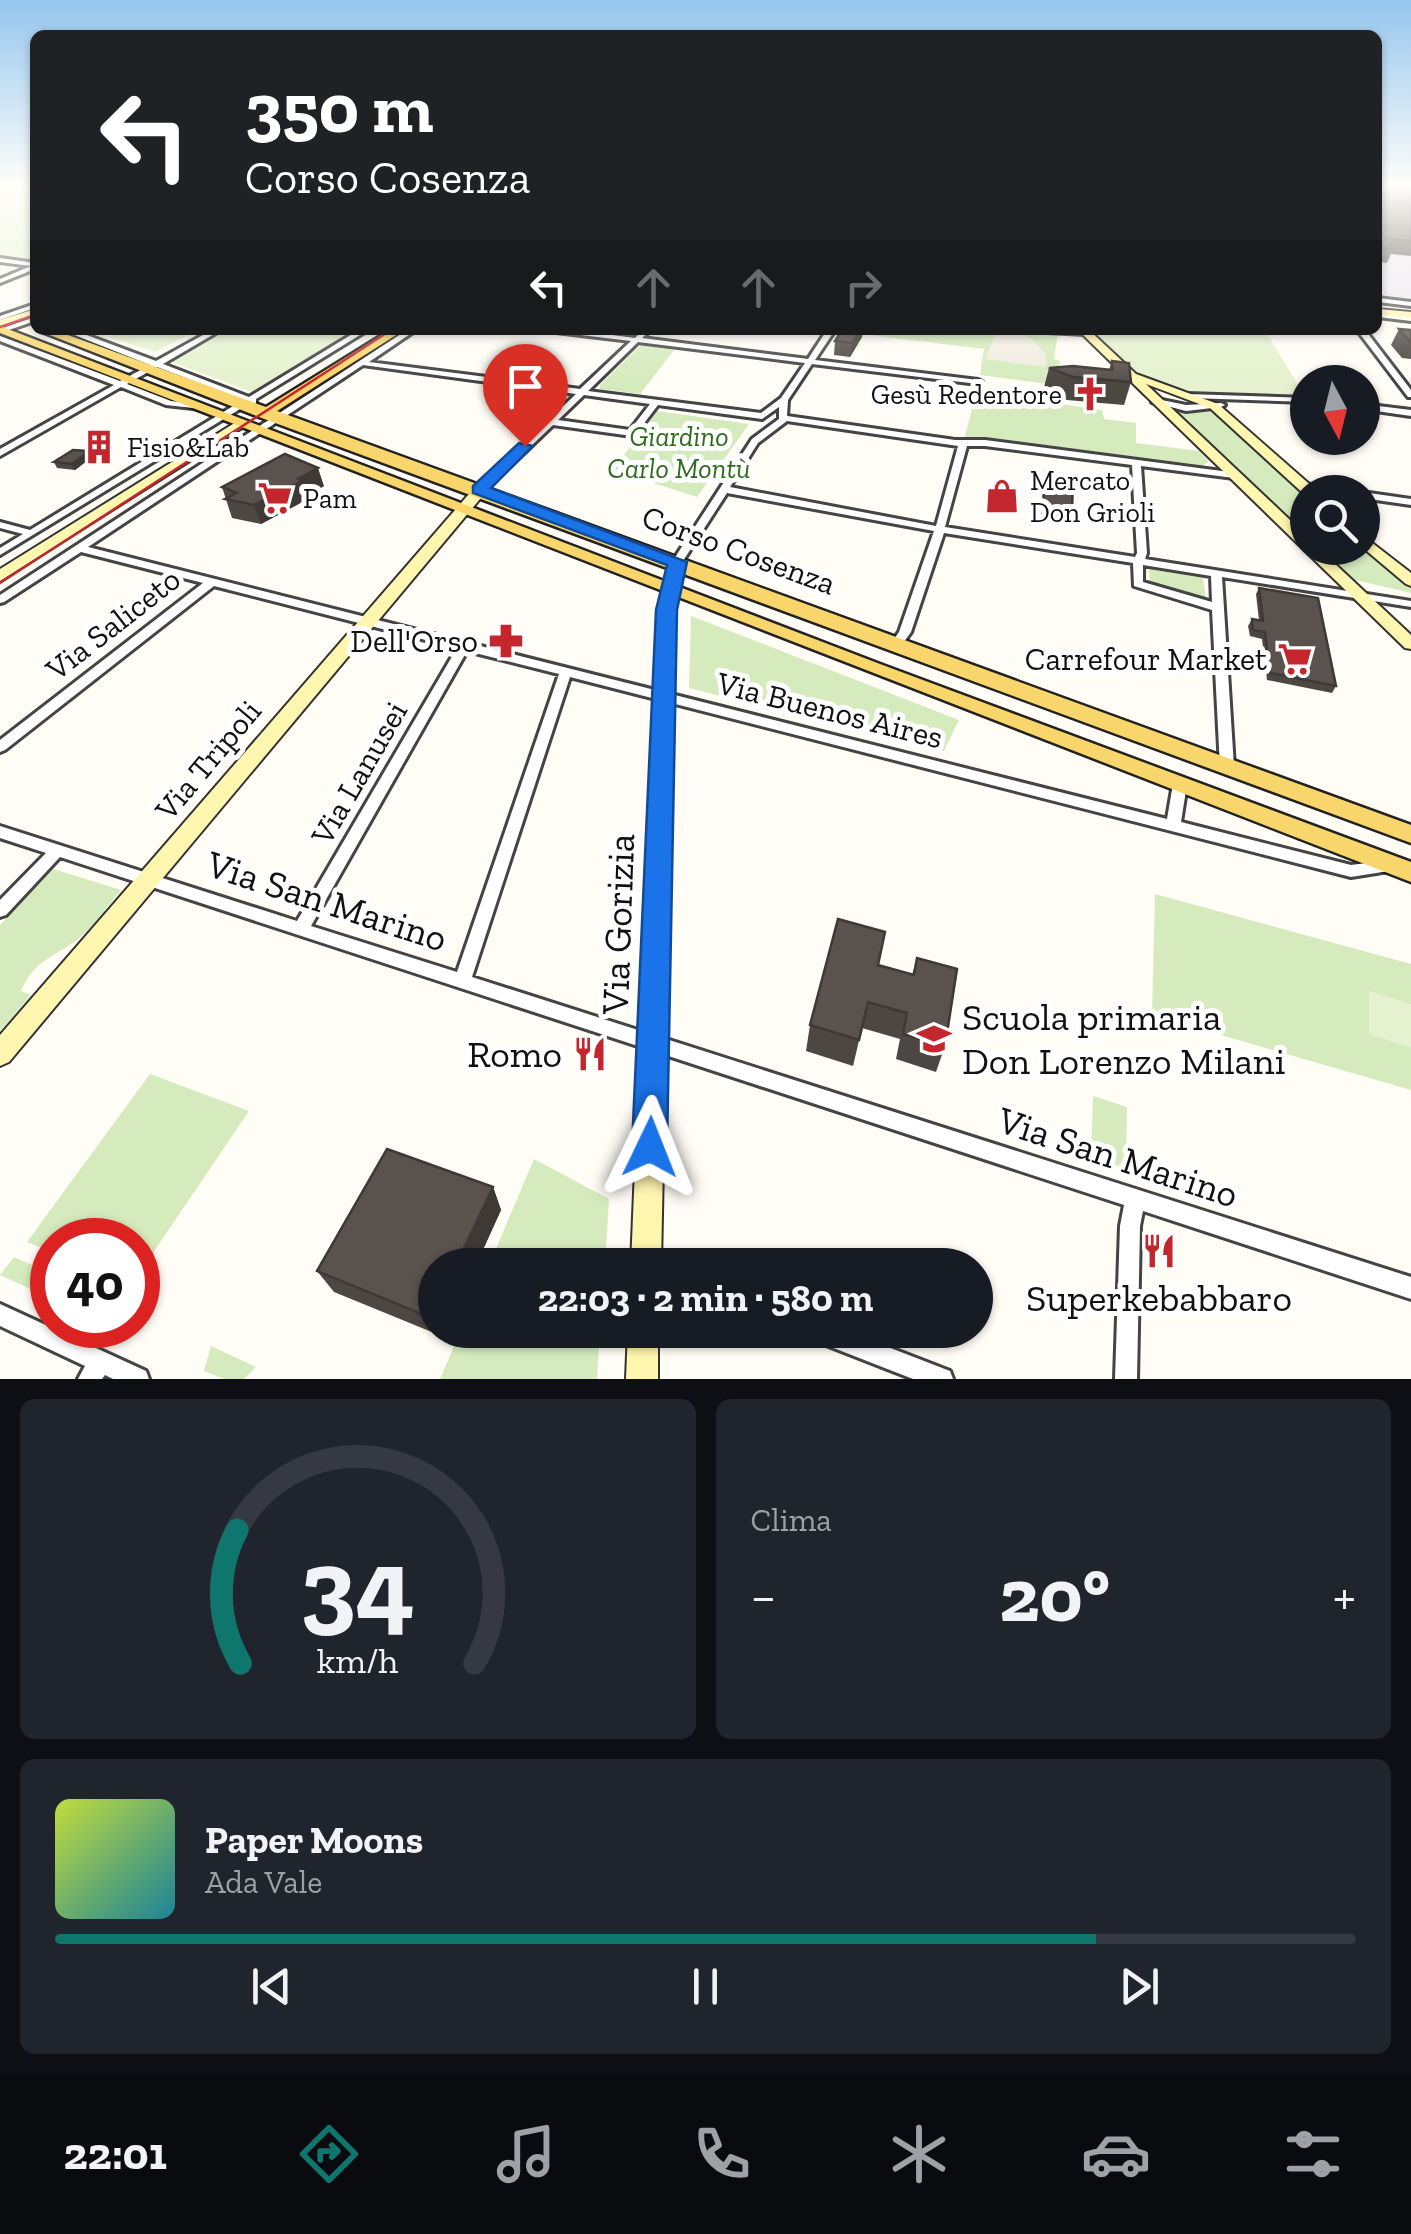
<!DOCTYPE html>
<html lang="it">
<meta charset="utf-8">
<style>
:root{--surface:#171b24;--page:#20242c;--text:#f1f3f6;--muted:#9ea1a6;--line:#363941;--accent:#0f766e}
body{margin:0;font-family:"Zilla Slab",serif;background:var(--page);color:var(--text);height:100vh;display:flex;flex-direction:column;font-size:38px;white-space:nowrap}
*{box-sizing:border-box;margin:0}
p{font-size:32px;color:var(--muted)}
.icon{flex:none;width:55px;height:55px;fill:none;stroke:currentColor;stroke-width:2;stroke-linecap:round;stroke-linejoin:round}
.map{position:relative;height:1379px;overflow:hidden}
.drawer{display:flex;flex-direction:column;gap:20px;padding:20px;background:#0d0f14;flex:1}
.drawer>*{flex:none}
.banner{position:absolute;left:30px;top:30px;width:1352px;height:305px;border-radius:15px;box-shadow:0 2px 8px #0004;background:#202124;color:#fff;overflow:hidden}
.needle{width:65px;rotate:173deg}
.controls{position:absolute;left:1290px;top:365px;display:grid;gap:20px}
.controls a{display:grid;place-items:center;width:90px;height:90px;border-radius:50%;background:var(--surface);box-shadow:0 2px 8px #0004;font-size:50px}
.speed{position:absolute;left:30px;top:1218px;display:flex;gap:20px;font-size:50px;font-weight:700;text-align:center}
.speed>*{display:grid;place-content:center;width:130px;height:130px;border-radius:50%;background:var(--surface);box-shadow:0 2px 8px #0004;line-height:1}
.speed .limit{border:15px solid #d22;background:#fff;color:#111}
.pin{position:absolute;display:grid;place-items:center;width:85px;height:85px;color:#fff;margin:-102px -42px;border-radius:50% 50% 50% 0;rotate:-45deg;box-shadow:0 0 10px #0007}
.pin .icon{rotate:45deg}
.me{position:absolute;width:110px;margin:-55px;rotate:2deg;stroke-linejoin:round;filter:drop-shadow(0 0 8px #0008)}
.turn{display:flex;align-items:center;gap:35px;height:210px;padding:0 50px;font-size:45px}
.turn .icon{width:130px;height:130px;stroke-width:2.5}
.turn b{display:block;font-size:70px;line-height:85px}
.lanes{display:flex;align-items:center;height:95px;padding:0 50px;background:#0003;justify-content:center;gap:50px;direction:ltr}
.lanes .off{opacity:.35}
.big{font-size:75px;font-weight:800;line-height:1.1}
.drawer .card{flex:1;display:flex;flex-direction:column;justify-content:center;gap:15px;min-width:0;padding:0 35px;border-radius:15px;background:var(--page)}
.drawer .dial{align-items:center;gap:0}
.dial svg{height:260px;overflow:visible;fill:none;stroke:var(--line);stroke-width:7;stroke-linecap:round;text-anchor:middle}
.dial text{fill:var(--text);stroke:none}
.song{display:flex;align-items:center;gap:30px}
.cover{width:120px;height:120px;border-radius:15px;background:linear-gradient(135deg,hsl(70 70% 55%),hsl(190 70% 35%))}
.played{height:10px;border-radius:5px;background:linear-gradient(90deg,var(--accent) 80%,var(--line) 80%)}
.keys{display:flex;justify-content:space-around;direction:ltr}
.heat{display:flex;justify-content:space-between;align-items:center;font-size:55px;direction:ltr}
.drawer .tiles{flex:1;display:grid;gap:20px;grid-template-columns:1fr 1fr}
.card:last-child{grid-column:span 2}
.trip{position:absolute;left:418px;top:1248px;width:575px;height:100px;border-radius:50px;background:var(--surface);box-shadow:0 2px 8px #0004;font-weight:800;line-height:100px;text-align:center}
.tabs{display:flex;height:160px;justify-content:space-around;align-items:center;background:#090b0e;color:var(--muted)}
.tabs .icon{width:70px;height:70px}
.tabs .on{color:var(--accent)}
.tabs b{font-size:45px;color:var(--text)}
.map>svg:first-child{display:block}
</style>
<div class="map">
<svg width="1411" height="1379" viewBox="0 0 1411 1379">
<rect width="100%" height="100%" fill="#fffdf5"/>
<!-- industrial -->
<path fill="#eee6ef" d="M1378 186H1411V301L1378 297Z"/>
<!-- green -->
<path fill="#d5ebbd" d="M1030 330 1058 333 1054 359 1060 361 1055 385 980 375 984 349 838 331Z
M641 345 674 350 640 394 600 389V385Z
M978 385 1037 393 1046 402 1102 410 1104 419 1136 423V443L1199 451 1209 461 1201 467 985 443 963 444Z
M1169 406 1211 408 1307 494V540Z
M657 411 749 424 697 497 613 470Z
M1363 543 1411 587V593L1347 578 1315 548H1362Z
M1149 569 1203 578 1206 600 1150 584Z
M691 616 959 720 944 751 689 688Z
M53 869 121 890C107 906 94 927 78 939 54 957 33 961 21 991L31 995 0 1031V925Z
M1155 894 1411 964V1090L1152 1015Z
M150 1074 249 1111 138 1275V1240H52V1252L27 1242Z
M1093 1096 1127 1107 1126 1169 1091 1157Z
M534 1159 609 1199 605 1265H489Z
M14 1257 52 1274V1299L0 1275Z
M461 1330H600L597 1379H440Z
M211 1346 256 1367 244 1379H224L204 1371Z"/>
<!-- pitch -->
<path fill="#e6f2cf" d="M0 186H35V261L0 256Z
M123 330 194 332 155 352 108 337Z
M228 330H354L252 392 169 361Z
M1092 330H1265L1304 395C1251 391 1185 406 1138 372 1122 360 1107 344 1092 330Z
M1369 991 1411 1004V1048L1369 1034Z"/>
<!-- plaza -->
<path fill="#f1ede2" d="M997 330H1009L1032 339 1045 353 1047 364 1044 367 985 359Z"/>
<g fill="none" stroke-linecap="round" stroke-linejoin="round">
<!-- street casing -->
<g stroke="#444" stroke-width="6">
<path id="street" d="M0 258 35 263V269L0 283V279L31 266 0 262Z
M1378 298 1411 302V306L1378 302Z
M35 304V308L0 320V316Z
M1378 313 1411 317V321L1378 317Z
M35 317V321L0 333V329Z
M62 330H73L156 361 212 330H221L163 364 249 397 359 330H368L256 399V403H250L0 555V548L23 534 0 528V522L30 530 243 400 157 367 127 384 171 401 202 405V409L166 405 121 387 0 456V449L114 385 0 341V336L120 381 150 365Z
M407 330H416L369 362 580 389 631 341 556 332 552 330H574L635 338 643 330H651L642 338 808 359 827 330H835L815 360 978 380 982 382 978 384 812 364 788 400 787 416 955 440H985L1237 473 1239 475 1234 478 1141 466 1147 553 1145 559 1411 601V607L1222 577 1234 767 1232 771H1222L1220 767 1212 610 1134 586 1133 563 944 533 911 632 901 646 897 647 891 643 899 632 934 531 727 493 681 564 677 565 672 562 752 439 779 419V407L762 419 658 405 635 435 632 436 553 425 483 492 480 493 475 490 477 488 576 394 363 365 88 547 1167 819 1173 784 1175 780H1185L1187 784 1181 822 1351 865 1390 860 1395 862 1398 866 1395 870 1351 877 570 677 472 977 1411 1277V1299L1143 1211 1140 1226 1137 1379H1115L1120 1226 1124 1205 60 857 6 915 0 917V900L46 853 0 838V826L297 921 457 648 214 586 5 750 0 752V740L203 583 81 552 4 602 0 603V595ZM638 342 805 363 781 398 761 413 588 391ZM584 395 650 404 630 430 558 420ZM787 421 958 446 936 526 730 487 758 443ZM967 446H985L1132 465 1137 553 1135 557 945 527ZM1143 565 1211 576 1212 602 1143 582ZM467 651 559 674 457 972 311 926Z
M1043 330H1086L1089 332 1085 334 1047 332Z
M1357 330H1365L1411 390V397H1408Z
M1187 394 1308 398V402L1190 398H1187Z
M1152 398 1186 405 1221 403 1225 405 1221 407 1186 411 1152 402Z
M1362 404 1411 410V416L1362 409Z
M1304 484 1342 489 1347 492H1324L1301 489 1299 487Z
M1360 492H1362L1411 499V505L1362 498V492Z
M0 1304 146 1371 149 1379H113L105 1375 102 1379H78L85 1366 0 1326Z
M805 1330H844L950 1371 953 1379H913L808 1338Z"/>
</g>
<!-- secondary casing -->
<g stroke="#333" stroke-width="4">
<path id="secondary" d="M35 309V315L0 326V320Z
M1378 309 1411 312V318L1378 315Z
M1078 330H1089L1136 374 1218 404 1315 489 1316 492 1305 495 1210 408 1146 384 1308 537V548H1318L1411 635V649L1405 648Z
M241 419 247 423 245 426 0 581V569Z
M480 486 485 487V493L9 1062 0 1066V1035L475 487Z
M1362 535 1411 573V586L1406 584 1362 547Z
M677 558 684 562 674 610 661 1265H631L658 610 670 562Z
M628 1330H658V1379H626Z"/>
</g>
<!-- primary casing -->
<g stroke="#222" stroke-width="5">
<path id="primary" d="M0 326 880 664 1411 862V882L0 333Z
M37 330H54L266 407 390 330H404L277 411 1411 825V843L259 417Z"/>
</g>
<!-- street -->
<use href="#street" fill="#fff" fill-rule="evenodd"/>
<!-- secondary -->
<use href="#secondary" fill="#fff6b0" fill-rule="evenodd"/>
<!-- primary -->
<use href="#primary" fill="#f9d66b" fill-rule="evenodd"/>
<!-- tram -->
<path stroke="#c4262e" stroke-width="2.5" d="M0 327 35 315
M0 583 391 330"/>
</g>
<!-- wall -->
<path fill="#4d4742" d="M1378 186H1411V256L1391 254 1387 263 1378 262Z
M1399 329 1411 330V359L1402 358 1391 345Z
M842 330H863L862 337 850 357 834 355 835 341Z
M1112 361 1131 382 1124 405 1067 400 1043 391 1049 368 1109 370Z
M89 451 92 457 75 470 57 468 54 462Z
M1045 472 1072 513 1070 520 1041 515Z
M324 486 307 496 308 499 261 524 232 518 222 487Z
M1259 588 1336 686 1332 693 1267 680 1262 639 1250 636 1248 626 1252 619 1259 620 1256 594Z
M917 958 945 1046 936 1072 896 1059 900 1039 862 1028 853 1066 806 1051 810 1025 878 965 912 975Z
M493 1187 501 1210 476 1265H435V1330H447L444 1337 334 1292 317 1271Z"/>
<!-- shaded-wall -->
<path fill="#3f3936" d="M860 330H863L862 337 850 357 852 343Z
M89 451 92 457 75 470 72 464Z
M318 468 324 486 307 496 308 499 261 524 254 505Z
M493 1187 501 1210 476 1265H456Z"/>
<!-- building -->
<path fill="#5a524d" stroke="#3f3936" stroke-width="2.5" d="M1378 186H1411V241L1388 239 1393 249 1378 247Z
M1399 329 1411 330V342H1410Z
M842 330H860L852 343 835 341Z
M1112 361 1129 363 1131 382 1073 377 1049 368 1073 366 1112 370Z
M73 450 89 451 72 464 54 462Z
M285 454 318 468 298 479 302 481 254 505 225 499 237 493 222 487Z
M1045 472 1073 475 1072 513 1043 509Z
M1259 588 1318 598 1336 686 1270 673 1265 632 1253 630 1252 619 1263 621Z
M838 919 885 932 878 965 914 975 917 958 957 969 945 1046 903 1034 907 1013 868 1002 859 1040 810 1025Z
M387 1149 493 1187 456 1265H435V1310L431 1318 317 1271Z"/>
<!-- sky -->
<linearGradient id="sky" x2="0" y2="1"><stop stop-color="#95c6ee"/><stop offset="0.49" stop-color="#fffefa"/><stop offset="1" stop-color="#fffefa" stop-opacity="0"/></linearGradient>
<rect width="1411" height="379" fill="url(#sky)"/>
<!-- route -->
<path fill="#1a73e8" stroke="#114b97" stroke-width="2.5" d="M519 443 533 446 491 488 687 562 677 610 667 1147 662 1160 650 1165 637 1160 632 1147 656 610 667 565 473 493V486Z"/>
<!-- icons -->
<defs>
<g id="church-bare" transform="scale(2.7)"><path d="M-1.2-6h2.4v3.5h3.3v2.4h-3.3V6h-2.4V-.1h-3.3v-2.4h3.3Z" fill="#c4262e" stroke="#fff" stroke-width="2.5" paint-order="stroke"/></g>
<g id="building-bare" transform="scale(2.7)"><path d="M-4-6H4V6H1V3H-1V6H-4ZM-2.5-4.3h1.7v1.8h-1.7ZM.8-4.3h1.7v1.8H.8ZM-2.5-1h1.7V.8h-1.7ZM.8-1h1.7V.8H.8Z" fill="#c4262e" stroke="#fff" stroke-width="2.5" paint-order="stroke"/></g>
<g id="shop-bare" transform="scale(2.7)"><path d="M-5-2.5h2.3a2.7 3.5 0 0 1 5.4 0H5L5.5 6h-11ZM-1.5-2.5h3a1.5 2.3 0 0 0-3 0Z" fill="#c4262e" stroke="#fff" stroke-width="2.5" paint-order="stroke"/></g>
<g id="supermarket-bare" transform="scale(2.7)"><path d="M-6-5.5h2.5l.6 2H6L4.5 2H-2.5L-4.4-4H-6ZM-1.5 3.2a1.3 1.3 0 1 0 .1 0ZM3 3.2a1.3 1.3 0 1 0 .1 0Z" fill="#c4262e" stroke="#fff" stroke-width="2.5" paint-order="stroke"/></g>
<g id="pharmacy-bare" transform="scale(2.7)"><path d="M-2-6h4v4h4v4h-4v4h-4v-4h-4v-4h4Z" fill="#c4262e" stroke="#fff" stroke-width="2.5" paint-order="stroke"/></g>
<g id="school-bare" transform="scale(2.7)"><path d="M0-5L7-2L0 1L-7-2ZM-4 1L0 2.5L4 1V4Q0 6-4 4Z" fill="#c4262e" stroke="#fff" stroke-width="2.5" paint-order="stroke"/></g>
<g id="restaurant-bare" transform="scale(2.7)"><path d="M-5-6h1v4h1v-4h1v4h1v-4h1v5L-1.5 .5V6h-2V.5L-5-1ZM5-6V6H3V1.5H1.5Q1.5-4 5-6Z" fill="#c4262e" stroke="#fff" stroke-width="2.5" paint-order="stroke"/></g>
</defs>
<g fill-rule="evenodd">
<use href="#church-bare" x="1090" y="394"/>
<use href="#building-bare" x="99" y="447"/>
<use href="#shop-bare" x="1002" y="496"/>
<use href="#supermarket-bare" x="275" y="498"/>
<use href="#pharmacy-bare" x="506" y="641"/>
<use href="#supermarket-bare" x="1295" y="659"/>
<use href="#school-bare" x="934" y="1039"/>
<use href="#restaurant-bare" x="590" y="1054"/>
<use href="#restaurant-bare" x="1159" y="1251"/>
</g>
<g text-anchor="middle" stroke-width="10" stroke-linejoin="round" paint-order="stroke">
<!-- far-poi labels -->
<g font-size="28" fill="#111" stroke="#fff" text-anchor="start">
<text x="1062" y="404" text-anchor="end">Gesù Redentore</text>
<text x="127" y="457">Fisio&amp;Lab</text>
<text x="1030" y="490">Mercato<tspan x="1030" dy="32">Don Grioli</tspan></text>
<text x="303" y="508">Pam</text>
</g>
<!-- far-park labels -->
<g font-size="28" font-style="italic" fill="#2f6b1f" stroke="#fff">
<text x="679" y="446">Giardino<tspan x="679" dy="32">Carlo Montù</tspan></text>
</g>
<!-- street labels -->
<g font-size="32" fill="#111" stroke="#fff">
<text transform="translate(739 550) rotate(20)" y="11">Corso Cosenza</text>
<text transform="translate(113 624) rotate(-38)" y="11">Via Saliceto</text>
<text transform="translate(830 710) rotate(14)" y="11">Via Buenos Aires</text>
<text transform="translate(208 760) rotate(-50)" y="11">Via Tripoli</text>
<text transform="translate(359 773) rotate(-60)" y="11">Via Lanusei</text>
</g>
<!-- poi labels -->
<g font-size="32" fill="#111" stroke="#fff" text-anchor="end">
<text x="478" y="652">Dell'Orso</text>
<text x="1267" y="670">Carrefour Market</text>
</g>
<!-- near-street labels -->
<g font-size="38" fill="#111" stroke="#fff">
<text transform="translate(327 901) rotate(18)" y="13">Via San Marino</text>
<text transform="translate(618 924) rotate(-88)" y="13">Via Gorizia</text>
<text transform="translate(1118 1157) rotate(18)" y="13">Via San Marino</text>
</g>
<!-- near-poi labels -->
<g font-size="38" fill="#111" stroke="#fff" text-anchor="start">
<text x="962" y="1030">Scuola primaria<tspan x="962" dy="44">Don Lorenzo Milani</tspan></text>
<text x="562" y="1067" text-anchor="end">Romo</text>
<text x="1159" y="1311" text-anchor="middle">Superkebabbaro</text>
</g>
</g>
</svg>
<div class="controls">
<a><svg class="needle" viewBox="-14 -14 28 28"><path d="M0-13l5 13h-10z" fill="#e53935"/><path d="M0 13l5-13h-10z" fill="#9ea1a6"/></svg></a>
<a><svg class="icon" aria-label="search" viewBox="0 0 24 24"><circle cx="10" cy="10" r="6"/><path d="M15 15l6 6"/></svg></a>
</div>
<div class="speed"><div class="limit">40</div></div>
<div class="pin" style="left:525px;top:446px;background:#d93025"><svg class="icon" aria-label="arrive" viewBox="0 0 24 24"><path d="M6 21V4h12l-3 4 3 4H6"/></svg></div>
<svg class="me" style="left:650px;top:1147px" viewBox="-20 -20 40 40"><path d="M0-17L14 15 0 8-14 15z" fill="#1a73e8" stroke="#fff" stroke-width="4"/></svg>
<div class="trip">22:03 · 2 min · 580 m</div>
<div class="banner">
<div class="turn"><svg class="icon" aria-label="left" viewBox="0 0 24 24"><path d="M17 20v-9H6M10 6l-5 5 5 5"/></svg><div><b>350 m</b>Corso Cosenza</div></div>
<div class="lanes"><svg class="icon" aria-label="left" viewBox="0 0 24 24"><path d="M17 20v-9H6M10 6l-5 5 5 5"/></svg><svg class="icon off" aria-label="ahead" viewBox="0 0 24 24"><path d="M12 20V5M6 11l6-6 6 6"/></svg><svg class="icon off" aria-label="ahead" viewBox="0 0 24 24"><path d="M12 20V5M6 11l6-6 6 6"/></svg><svg class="icon off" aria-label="right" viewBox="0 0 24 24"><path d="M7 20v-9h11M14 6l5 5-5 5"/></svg></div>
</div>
</div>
<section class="drawer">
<div class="tiles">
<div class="card dial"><svg viewBox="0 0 100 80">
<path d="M14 69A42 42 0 1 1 86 69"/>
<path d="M14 69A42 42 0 0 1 13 28" stroke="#0f766e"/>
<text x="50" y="56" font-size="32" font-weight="700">34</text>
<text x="50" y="72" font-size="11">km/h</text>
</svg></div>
<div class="card"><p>Clima</p>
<div class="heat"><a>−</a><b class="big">20°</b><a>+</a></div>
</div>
<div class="card">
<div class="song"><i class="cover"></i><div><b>Paper Moons</b><p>Ada Vale</p></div></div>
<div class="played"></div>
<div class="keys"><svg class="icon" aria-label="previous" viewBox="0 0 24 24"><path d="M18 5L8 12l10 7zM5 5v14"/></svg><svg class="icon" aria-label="pause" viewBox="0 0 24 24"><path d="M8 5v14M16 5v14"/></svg><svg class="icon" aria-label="next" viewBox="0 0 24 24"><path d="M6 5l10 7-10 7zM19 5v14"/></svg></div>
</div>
</div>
</section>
<nav class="tabs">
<b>22:01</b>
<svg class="icon on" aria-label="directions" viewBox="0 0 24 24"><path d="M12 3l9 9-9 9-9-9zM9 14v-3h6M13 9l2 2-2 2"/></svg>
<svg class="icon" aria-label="music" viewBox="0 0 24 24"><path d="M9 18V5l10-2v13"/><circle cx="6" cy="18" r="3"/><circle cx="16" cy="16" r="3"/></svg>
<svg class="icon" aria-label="phone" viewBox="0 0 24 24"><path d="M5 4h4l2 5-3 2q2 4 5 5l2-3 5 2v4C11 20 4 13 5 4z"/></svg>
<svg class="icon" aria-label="climate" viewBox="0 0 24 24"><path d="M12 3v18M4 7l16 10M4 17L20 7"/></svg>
<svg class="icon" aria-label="car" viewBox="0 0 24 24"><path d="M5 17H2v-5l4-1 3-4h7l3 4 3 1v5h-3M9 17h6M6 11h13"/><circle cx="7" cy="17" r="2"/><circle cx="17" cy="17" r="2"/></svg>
<svg class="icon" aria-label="filters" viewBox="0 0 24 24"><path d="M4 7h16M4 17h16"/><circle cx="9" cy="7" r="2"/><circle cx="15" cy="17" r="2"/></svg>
</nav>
